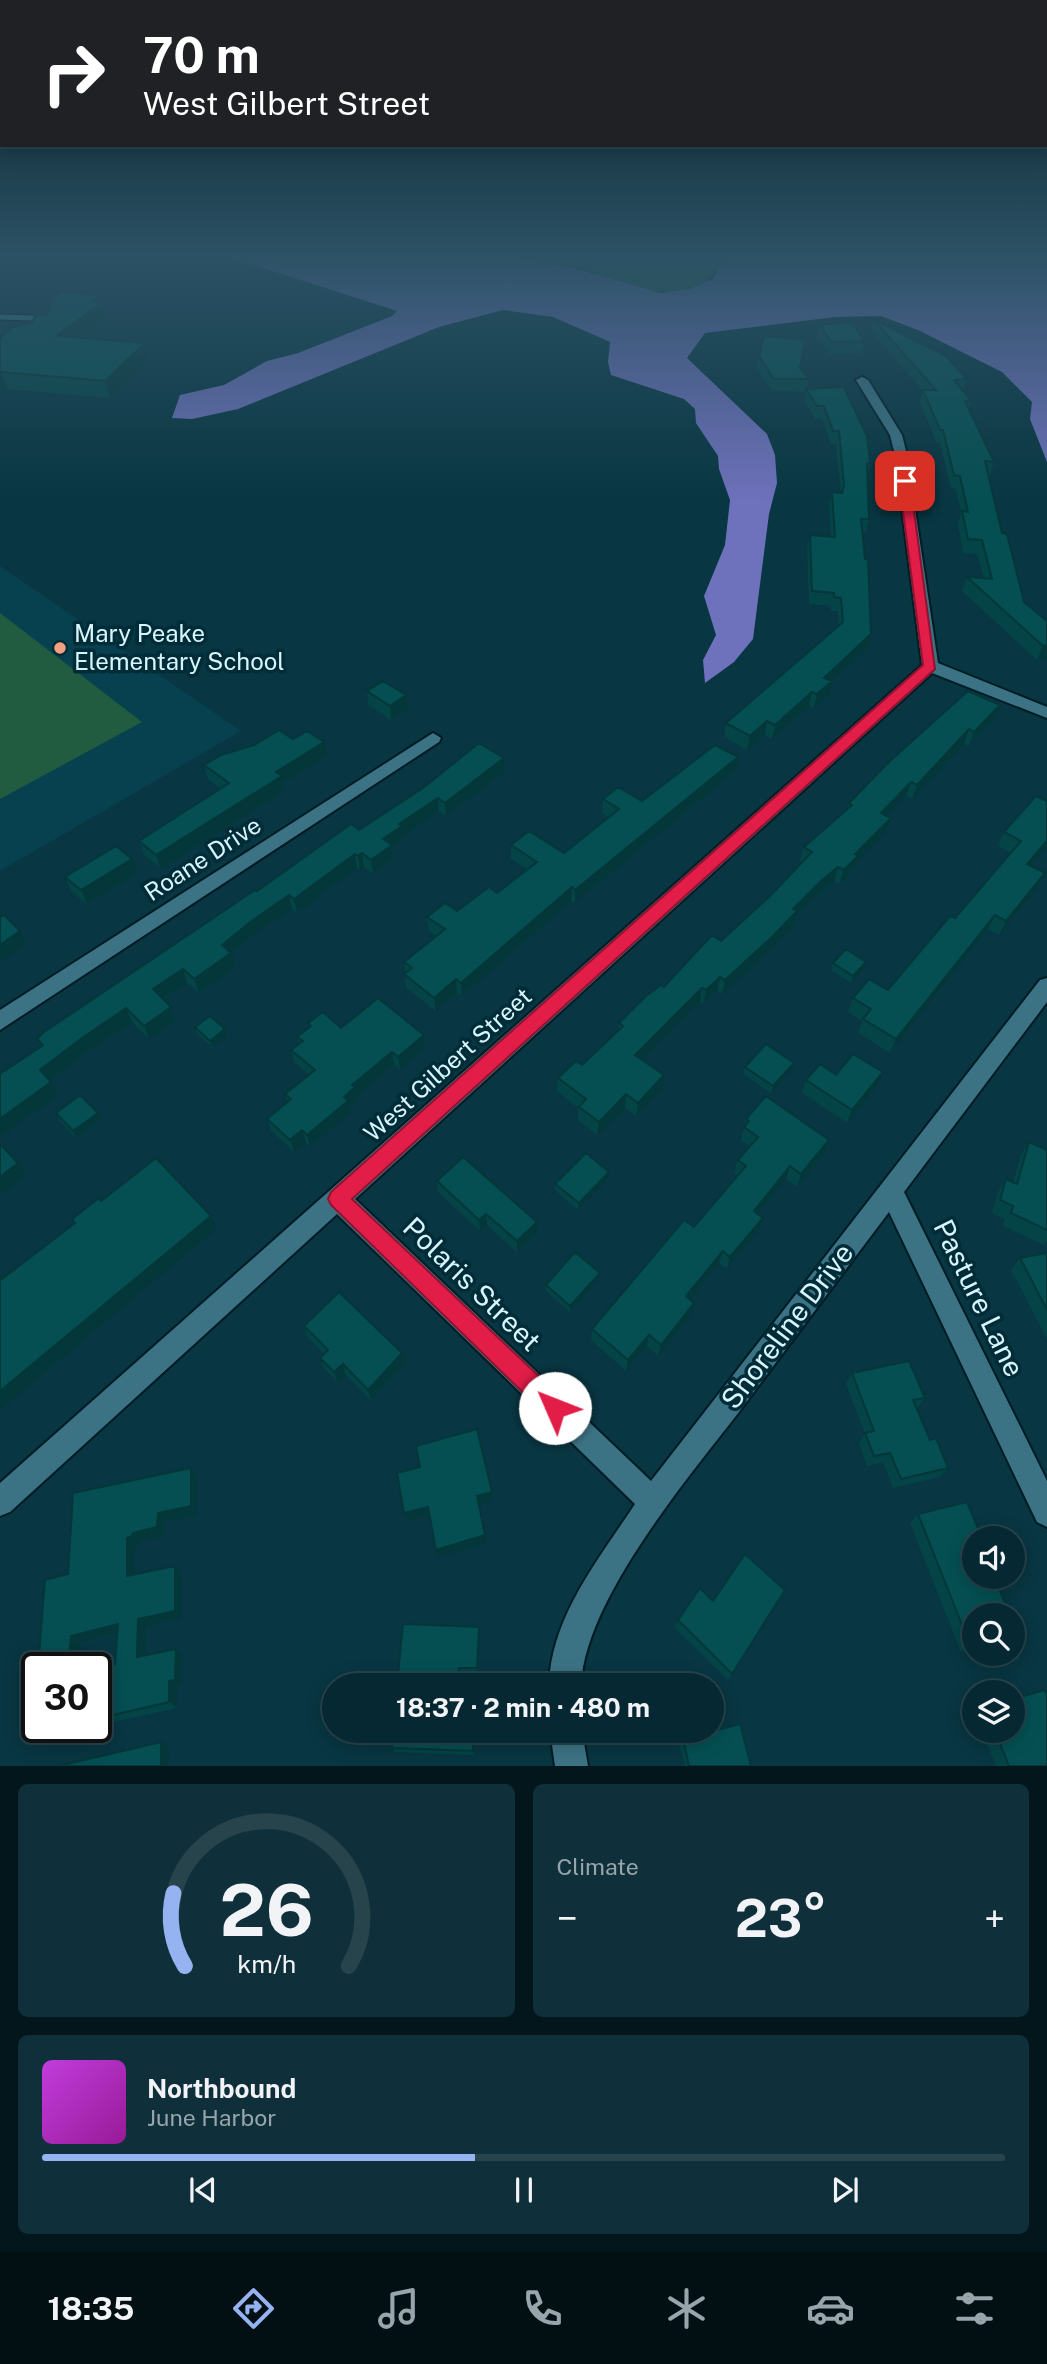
<!DOCTYPE html>
<meta charset="utf-8">
<style>
:root{--surface:#062832;--page:#0f303a;--text:#f1f3f6;--muted:#98a6ac;--line:#27444d;--accent:#95b2f1}
body{margin:0;font-family:"Public Sans",sans-serif;background:var(--page);color:var(--text);height:100vh;display:flex;flex-direction:column;font-size:26px;white-space:nowrap}
*{box-sizing:border-box;margin:0}
p{font-size:23px;color:var(--muted)}
.icon{flex:none;width:38px;height:38px;fill:none;stroke:currentColor;stroke-width:2;stroke-linecap:round;stroke-linejoin:round}
.map{position:relative;height:1766px;overflow:hidden}
.details{display:flex;flex-direction:column;gap:18px;padding:18px;background:#03161c;flex:1}
.details>*{flex:none}
.banner{position:absolute;left:0px;top:0px;width:1048px;height:147px;box-shadow:0 4px 18px #0003,0 0 0 2px var(--line);background:#202124;color:#fff;overflow:hidden}
.buttons{position:absolute;left:962px;top:1526px;display:grid;gap:14px}
.buttons a{display:grid;place-items:center;width:63px;height:63px;border-radius:50%;background:var(--surface);box-shadow:0 4px 18px #0003,0 0 0 2px var(--line);font-size:35px}
.speed{position:absolute;left:21px;top:1652px;display:flex;gap:14px;font-size:35px;font-weight:700;text-align:center}
.speed>*{display:grid;place-content:center;width:91px;height:91px;border-radius:50%;background:var(--surface);box-shadow:0 4px 18px #0003,0 0 0 2px var(--line);line-height:1}
.speed .limit{border:4px solid #111;border-radius:10px;background:#fff;color:#111}
.pin{position:absolute;display:grid;place-items:center;width:60px;height:60px;color:#fff;margin:-30px;border-radius:14px;box-shadow:0 4px 10px #0006}
.me{position:absolute;width:77px;margin:-38px;rotate:314deg;stroke-linejoin:round;filter:drop-shadow(0 0 5px #0008)}
.turn{display:flex;align-items:center;gap:24px;height:147px;padding:0 28px;font-size:32px}
.turn .icon{width:91px;height:91px;stroke-width:2.5}
.turn b{display:block;font-size:49px;line-height:60px}
.big{font-size:52px;font-weight:700;line-height:1.1}
.details .widget{flex:1;display:flex;flex-direction:column;justify-content:center;gap:10px;min-width:0;padding:0 24px;border-radius:10px;background:var(--page)}
.details .dial{align-items:center;gap:0}
.dial svg{height:182px;overflow:visible;fill:none;stroke:var(--line);stroke-width:7;stroke-linecap:round;text-anchor:middle}
.dial text{fill:var(--text);stroke:none}
.song{display:flex;align-items:center;gap:21px}
.cover{width:84px;height:84px;border-radius:10px;background:linear-gradient(135deg,hsl(290 70% 55%),hsl(300 70% 35%))}
.played{height:7px;border-radius:4px;background:linear-gradient(90deg,var(--accent) 45%,var(--line) 45%)}
.keys{display:flex;justify-content:space-around;direction:ltr}
.heat{display:flex;justify-content:space-between;align-items:center;font-size:38px;direction:ltr}
.details .tiles{flex:1;display:grid;gap:18px;grid-template-columns:1fr 1fr}
.widget:last-child{grid-column:span 2}
.trip{position:absolute;left:322px;top:1673px;width:402px;height:70px;border-radius:35px;background:var(--surface);box-shadow:0 4px 18px #0003,0 0 0 2px var(--line);font-weight:700;line-height:70px;text-align:center}
.menu{display:flex;height:112px;justify-content:space-around;align-items:center;background:#021014;color:var(--muted)}
.menu .icon{width:49px;height:49px}
.menu .on{color:var(--accent)}
.menu b{font-size:32px;color:var(--text)}
.map>svg:first-child{display:block}
</style>
<div class="map">
<svg width="1047" height="1766" viewBox="0 0 1047 1766">
<rect width="100%" height="100%" fill="#083642"/>
<!-- built -->
<path fill="#074150" d="M0 566 241 731 0 871Z"/>
<!-- green -->
<path fill="#215b40" d="M499 254H715L723 262C689 318 622 280 575 268 550 262 524 258 499 254Z
M0 613 142 722 0 799Z"/>
<!-- water -->
<path fill="#6e71bb" d="M220 254H499L576 269 661 293 690 289 713 279 723 262 715 254H1047V462L1030 419 1032 402 1002 372 918 330 881 316 835 317 705 333 687 358 767 434 775 455 777 483 769 514 753 639 734 662 705 683 703 660 716 635 704 596 725 545 730 500 719 469 718 456 696 423 695 409 684 399 611 375 608 362 610 342 553 317 503 310 439 327 238 409 192 419 172 418 180 395 224 385 267 361 298 353 392 316 397 311Z"/>
<g fill="none" stroke-linecap="round" stroke-linejoin="round">
<!-- service casing -->
<g stroke="#001c24" stroke-width="7">
<path id="service" d="M0 317 32 318 40 322 37 328"/>
</g>
<!-- minor casing -->
<g stroke="#001c24" stroke-width="4">
<path id="minor" d="M862 377 868 380 902 435 907 455 938 663 1047 707V718L932 673 355 1199 651 1481 1040 980 1047 978V1002L904 1192 1047 1481V1527L1037 1522 889 1212C840 1277 791 1342 742 1408 689 1477 585 1599 581 1685H549C551 1617 599 1559 635 1504L337 1214 10 1512 0 1516V1483L922 665 895 455 890 435 856 380Z
M433 733 441 738 439 742 0 1030V1010Z
M550 1731H582L588 1766H555Z"/>
</g>
<!-- service -->
<use href="#service" stroke="#3c7384" stroke-width="5"/>
<!-- minor -->
<use href="#minor" fill="#3c7384" fill-rule="evenodd"/>
</g>
<!-- wall -->
<path fill="#044447" d="M99 295 105 319 81 338 145 343 149 360 110 398 7 389 0 396V338L47 315Z
M873 319 967 379 963 391 971 400 969 409 994 462 990 475H988L1002 533 1024 602 1047 621V658L1037 660 962 591 967 577 984 578 977 554 963 553 958 524 961 513 956 489 951 488 940 442H936L920 403 923 391 871 331Z
M820 324 865 341 862 353 829 354 817 336Z
M759 356 800 368 809 379 807 389 844 387 870 463 868 474 869 519 866 532H862L871 634 868 648 831 681 829 695 814 708 809 706 772 739 765 735 747 750 724 737 726 723 839 626 838 611H831V606L809 604 807 548 810 535 831 537 829 505 832 492 841 493 836 444H831L822 418 815 419 804 401 806 392 772 391 757 369Z
M367 691 406 695 408 709 391 720 368 705Z
M1000 705 995 719 969 746 964 744 912 799 906 796 887 816 891 818 886 832 856 863 853 870 839 884 834 881 818 895 796 916 794 925 768 952 722 994 717 990 703 1004 700 1002 642 1060 662 1089 636 1116 625 1108 597 1135 578 1120V1108L557 1091 558 1078 582 1065 618 1031 619 1023 721 941 771 895 802 862 800 861 804 847 847 810 849 803Z
M293 739 326 756 283 783 285 790 161 869 144 855 139 841 221 789 208 779 204 765Z
M738 757 736 770 575 903 571 901 462 996 457 993 436 1011 406 988 404 962 436 936 429 931 427 917 457 911 497 893 527 869 511 859V845L564 853 609 817 602 813 603 799 642 801Z
M504 772 446 816 439 811 403 836V840L392 848 393 858 373 874 364 867 360 870 357 868 297 913 292 909 252 936 232 953 235 967 199 993 187 982 164 999 171 1007 176 1020 149 1039 132 1022 88 1051 50 1081 58 1095 0 1137V1074L41 1047 37 1039 257 891 359 830 423 788Z
M1047 801V847L1031 866 1038 887 999 935 988 929 890 1053 858 1033 862 1021 848 1012 853 998 888 990 955 918 1011 853 998 846 1004 832Z
M137 873 87 904 71 891 65 877Z
M866 962 864 969 851 983 831 970 833 963Z
M308 1023 341 1028 424 1035 425 1047 400 1069 394 1064 357 1095 358 1099 349 1107 350 1113 310 1147 306 1142 294 1152 271 1130 267 1119 287 1102 285 1094 309 1075 294 1062 291 1050 299 1044 297 1037 309 1027Z
M195 1027 225 1029 227 1036 212 1047 197 1034Z
M794 1063 792 1070 771 1093 743 1074 745 1067Z
M836 1075 877 1086 847 1123 802 1093 806 1080Z
M56 1113H98L101 1119 76 1138 59 1120Z
M746 1119 829 1140 824 1153 797 1187 786 1179 758 1214 759 1230 727 1269 719 1263 690 1299 691 1315 658 1356 647 1346 626 1371 591 1340 592 1329 694 1227 738 1176 734 1173 738 1160 750 1146 741 1140Z
M1029 1142 1047 1150V1241L1044 1245 1003 1226 1005 1219 992 1213 998 1192 1006 1179 1013 1182 1021 1155Z
M609 1172V1178L578 1210 555 1190V1184Z
M437 1181 537 1222V1233L517 1252 487 1225 480 1231 438 1192Z
M1047 1253V1337H1046L1011 1270 1020 1258Z
M599 1279 570 1312 546 1291V1285Z
M304 1326 402 1353 405 1364 371 1400 346 1375 338 1383 324 1368 320 1358 324 1354 308 1337Z
M852 1373 925 1398 917 1408 930 1440 948 1468 940 1477 893 1488 883 1462 867 1466 859 1443 865 1434 846 1384Z
M197 1478V1515L165 1522V1535L141 1541 140 1545 135 1546V1575L182 1574V1618L146 1626 145 1656H183V1685L177 1687V1708L96 1726V1669L115 1664 117 1634 80 1642 68 1574Z
M918 1514 1000 1591 975 1648 961 1652 910 1523Z
M678 1620 732 1674 728 1680 674 1627Z
M480 1634 478 1674H461L460 1685H382L398 1675Z
M37 1693V1727H90L55 1735 34 1727Z
M475 1731 474 1755 395 1752 392 1748Z
M982 1731H1013L1047 1766H996Z
M683 1739 751 1766H685L679 1743Z"/>
<!-- shaded-wall -->
<path fill="#043739" d="M99 295 105 319 62 353 57 336 91 302Z
M145 343 149 360 110 398 105 381Z
M2 372 7 389 0 396V373Z
M871 634 868 648 822 690 832 681 829 695 814 708 817 694 824 678Z
M1047 645V658L1037 660 1043 646Z
M812 692 809 706 772 739 775 725Z
M406 695 408 709 391 720 390 706Z
M1000 705 995 719 969 746 974 732Z
M767 721 765 735 747 750 750 736Z
M969 729 964 744 912 799 917 785Z
M324 742 326 756 283 783 285 790 161 869 156 855 276 772Z
M738 757 736 770 575 903V890Z
M504 758V772L446 816 445 803Z
M911 782 906 796 876 827 881 813Z
M438 798 439 811 403 836V840L392 848 393 858 373 874 371 860 383 839 399 824Z
M891 818 886 832 856 863 853 870 839 884 844 870 855 854Z
M1047 841V847L1021 878 1027 864Z
M362 853 364 867 360 870 358 856Z
M355 854 357 868 297 913 294 899Z
M132 859 137 873 87 904 81 890Z
M838 867 834 881 818 895 796 916 794 925 768 952 722 994 725 980 793 909 821 881Z
M1045 873 1038 887 999 935 1006 921Z
M572 887 571 901 462 996 461 983Z
M289 895 292 909 252 936 232 953 235 967 199 993 194 979 222 945 249 923Z
M995 915 988 929 890 1053 896 1039Z
M20 931 26 944 0 962V945Z
M866 962 864 969 851 983 853 976Z
M183 969 187 982 159 1002 153 989Z
M720 977 717 990 703 1004 706 990Z
M456 979 457 993 436 1011 434 998Z
M702 988 700 1002 634 1068 635 1055Z
M171 1007 176 1020 149 1039 144 1026Z
M126 1008 132 1022 88 1051 47 1083 40 1070 82 1038Z
M225 1029 227 1036 212 1047 210 1041Z
M424 1035 425 1047 400 1069 398 1057Z
M392 1052 394 1064 357 1095 358 1099 349 1107 350 1113 310 1147 307 1135 344 1097 352 1085Z
M794 1063 792 1070 771 1093 773 1086Z
M883 1072 877 1086 847 1123 852 1110Z
M664 1075 662 1089 636 1116 638 1103Z
M51 1082 58 1095 0 1137V1119Z
M626 1094 625 1108 597 1135 599 1122Z
M98 1113 101 1119 76 1138 73 1131Z
M302 1130 306 1142 294 1152 290 1140Z
M829 1140 824 1153 797 1187 801 1174Z
M18 1163 26 1175 2 1194 0 1191V1177Z
M790 1166 786 1179 750 1223 754 1211Z
M609 1172V1178L578 1210 579 1203Z
M486 1214 487 1225 480 1231 479 1220Z
M211 1216 216 1229 0 1410V1391Z
M763 1218 759 1230 727 1269 730 1257Z
M537 1222V1233L517 1252V1241Z
M723 1251 719 1263 683 1308 686 1296Z
M600 1273 599 1279 570 1312V1306Z
M694 1303 691 1315 658 1356 661 1345Z
M649 1335 647 1346 626 1371 628 1360Z
M402 1353 405 1364 371 1400 368 1390Z
M343 1364 346 1375 338 1383 334 1372Z
M191 1468 197 1478V1515L165 1522V1535L141 1541 140 1545 135 1546V1584L127 1576V1538L158 1513Z
M492 1492V1501L478 1505 477 1496Z
M428 1507 430 1515 407 1522 404 1513Z
M485 1535 486 1543 438 1558 436 1550Z
M175 1566 182 1574V1618L146 1626 145 1664 137 1657 138 1619Z
M118 1624 126 1631 80 1642 78 1668H68L71 1636Z
M479 1627 480 1634 478 1674 477 1668Z
M975 1644V1648L961 1652 970 1645Z
M176 1649 183 1656V1685L177 1687V1708L169 1702V1681Z
M459 1668 461 1674 460 1685H458Z
M473 1731H475L474 1755 473 1751Z
M161 1742 169 1746V1766H161Z"/>
<!-- building -->
<path fill="#054f52" stroke="#043739" stroke-width="2" d="M61 292 99 295 91 302 101 303 57 336 145 343 105 381 2 372 0 373V338L13 327 32 322 37 314 47 315 52 298Z
M873 319 946 356 967 379 954 380 971 400 965 401 994 462 985 461 1002 533 1007 534 1024 602 1047 621V645L1043 646 967 577 992 579 982 540 968 539 962 511 968 512 960 476 954 475 943 430H940L923 390H936Z
M852 323 865 341 831 342 820 324Z
M764 336 805 340 800 368 809 379H774L759 356Z
M844 387 867 436 870 463H867L869 519H861L865 559H868L871 634 824 678 832 681 817 694 812 692 775 725 767 721 750 736 726 723 843 622 841 598 834 597V593L812 591 810 535 835 537 832 492 842 493 844 485 839 431H833L824 406H817L806 389Z
M383 681 406 695 390 706 367 691Z
M968 691 1000 705 974 732 969 729 917 785 911 782 881 813 891 818 855 854 858 856 844 870 838 867 821 881 793 909 797 911 771 938 725 980 720 977 706 990 702 988 635 1055 664 1075 638 1103 626 1094 599 1122 579 1107 586 1099 558 1078 576 1061 582 1065 623 1026 619 1023 646 996 661 985 664 987 712 935 721 941 771 895 812 852 804 847 852 805 849 803 890 761Z
M279 730 293 739 307 731 324 742 276 772 282 776 156 855 139 841 229 783 204 765 221 755 254 745Z
M479 743 504 758 445 803 438 798 399 824 402 826 383 839 392 845 371 860 362 853 358 856 355 854 294 899 289 895 249 923 222 945 231 953 194 979 183 969 153 989 171 1007 144 1026 126 1008 82 1038 40 1070 51 1082 0 1119V1074L43 1045 37 1039 44 1032 255 890 257 891 351 824 359 830 423 788Z
M715 745 738 757 575 890 572 887 461 983 456 979 434 998 404 974 412 968 404 962 445 929 427 917 445 903 457 911 489 887 497 893 537 862 511 845 529 831 564 853 619 809 603 799 618 787 642 801Z
M1036 796 1047 801V841L1027 864 1045 873 1006 921 995 915 896 1039 863 1019 871 1009 853 998 869 979 888 990 950 916 955 918 1021 841 1004 832Z
M116 846 132 859 81 890 65 877Z
M4 915 20 931 0 945V917Z
M846 949 866 962 853 976 833 963Z
M378 998 424 1035 398 1057 392 1052 352 1085 355 1087 344 1097 348 1101 307 1135 302 1130 290 1140 267 1119 291 1099 285 1094 315 1070 291 1050 303 1041 297 1037 311 1026 308 1023 323 1012 341 1028Z
M210 1016 225 1029 210 1041 195 1027Z
M766 1044 794 1063 773 1086 745 1067Z
M853 1054 883 1072 852 1110 806 1080 820 1064 836 1075Z
M80 1095 98 1113 73 1131 56 1113Z
M766 1096 829 1140 801 1174 790 1166 754 1211 763 1218 730 1257 723 1251 686 1296 694 1303 661 1345 649 1335 628 1360 592 1329 684 1220 694 1227 746 1166 738 1160 758 1137 744 1127 749 1121 746 1119Z
M1029 1142 1047 1150V1230L1011 1213 1013 1206 1000 1200 1006 1179 1017 1184Z
M0 1144 18 1163 0 1177Z
M586 1153 609 1172 579 1203 555 1184Z
M463 1157 537 1222 517 1241 486 1214 479 1220 437 1181Z
M156 1158 211 1216 0 1391V1276L2 1279 75 1223 72 1219 99 1198 101 1201Z
M575 1252 600 1273 570 1306 546 1285Z
M1047 1253V1310L1020 1258Z
M339 1292 402 1353 368 1390 343 1364 334 1372 320 1358 328 1350 304 1326Z
M909 1361 925 1398 913 1400 930 1440 936 1438 948 1468 901 1479 890 1453 874 1456 865 1433 874 1431 852 1373Z
M477 1429 492 1492 477 1496 485 1535 436 1550 428 1507 404 1513 397 1473 420 1467 416 1446Z
M191 1468V1506L158 1513 157 1527 133 1533 132 1536 127 1538V1576L175 1566V1611L138 1619 137 1657 176 1649 175 1680 169 1681V1702L96 1719V1669L115 1664 118 1624 71 1636 68 1668H38L45 1580 68 1574 73 1493Z
M967 1502 982 1538H975V1577H999L1003 1588 999 1589 1010 1615H975V1644L970 1645 918 1514Z
M745 1554 785 1590 732 1674 678 1620 700 1588 713 1601Z
M1013 1622 1018 1633 1013 1634Z
M403 1624 479 1627 477 1668H459L458 1685H382L383 1674 398 1675Z
M1045 1690 1047 1695V1766H1009L995 1731H1013V1699Z
M37 1693V1726L34 1727Z
M740 1724 751 1766H689L683 1739Z
M45 1727H58L45 1730Z
M393 1731H473V1751L392 1748Z
M161 1742V1766H59Z"/>
<!-- sky -->
<linearGradient id="sky" x2="0" y2="1"><stop stop-color="#041e24"/><stop offset="0.51" stop-color="#2c5265"/><stop offset="1" stop-color="#2c5265" stop-opacity="0"/></linearGradient>
<rect width="1047" height="501" fill="url(#sky)"/>
<!-- route -->
<path fill="#e11d48" stroke="#92132f" stroke-width="2" d="M905 478 910 481 935 669 352 1199 563 1399 566 1408 563 1416 555 1419 547 1416 331 1205 328 1199 331 1192 923 665 899 481Z"/>
<!-- markers -->
<circle fill="#f39f82" stroke="#002c38" stroke-width="2.5" cx="60" cy="648" r="7"/>
<g text-anchor="middle" stroke-width="7" stroke-linejoin="round" paint-order="stroke">
<!-- poi labels -->
<g font-size="24" fill="#d8f4fd" stroke="#002c38" text-anchor="start">
<text x="74" y="642">Mary Peake<tspan x="74" dy="28">Elementary School</tspan></text>
</g>
<!-- street labels -->
<g font-size="24" fill="#d8f4fd" stroke="#002c38">
<text transform="translate(203 859) rotate(-33)" y="8">Roane Drive</text>
<text transform="translate(448 1065) rotate(-42)" y="8">West Gilbert Street</text>
</g>
<!-- near-street labels -->
<g font-size="28" fill="#d8f4fd" stroke="#002c38">
<text transform="translate(472 1284) rotate(44)" y="10">Polaris Street</text>
<text transform="translate(979 1298) rotate(64)" y="10">Pasture Lane</text>
<text transform="translate(787 1326) rotate(-53)" y="10">Shoreline Drive</text>
</g>
</g>
</svg>
<div class="buttons">
<a><svg class="icon" aria-label="sound" viewBox="0 0 24 24"><path d="M4 9h4l5-4v14l-5-4H4zM17 9q2 3 0 6"/></svg></a>
<a><svg class="icon" aria-label="search" viewBox="0 0 24 24"><circle cx="10" cy="10" r="6"/><path d="M15 15l6 6"/></svg></a>
<a><svg class="icon" aria-label="layers" viewBox="0 0 24 24"><path d="M12 4l9 5-9 5-9-5zM3 14l9 5 9-5"/></svg></a>
</div>
<div class="speed"><div class="limit">30</div></div>
<div class="pin" style="left:905px;top:481px;background:#d93025"><svg class="icon" aria-label="arrive" viewBox="0 0 24 24"><path d="M6 21V4h12l-3 4 3 4H6"/></svg></div>
<svg class="me" style="left:555px;top:1408px" viewBox="-20 -20 40 40"><circle r="19" fill="#fff"/><path d="M0-13L10 11 0 6-10 11z" fill="#e11d48"/></svg>
<div class="trip">18:37 · 2 min · 480 m</div>
<div class="banner">
<div class="turn"><svg class="icon" aria-label="right" viewBox="0 0 24 24"><path d="M7 20v-9h11M14 6l5 5-5 5"/></svg><div><b>70 m</b>West Gilbert Street</div></div>
</div>
</div>
<section class="details">
<div class="tiles">
<div class="widget dial"><svg viewBox="0 0 100 80">
<path d="M14 69A42 42 0 1 1 86 69"/>
<path d="M14 69A42 42 0 0 1 9 37" stroke="#95b2f1"/>
<text x="50" y="56" font-size="32" font-weight="700">26</text>
<text x="50" y="72" font-size="11">km/h</text>
</svg></div>
<div class="widget"><p>Climate</p>
<div class="heat"><a>−</a><b class="big">23°</b><a>+</a></div>
</div>
<div class="widget">
<div class="song"><i class="cover"></i><div><b>Northbound</b><p>June Harbor</p></div></div>
<div class="played"></div>
<div class="keys"><svg class="icon" aria-label="previous" viewBox="0 0 24 24"><path d="M18 5L8 12l10 7zM5 5v14"/></svg><svg class="icon" aria-label="pause" viewBox="0 0 24 24"><path d="M8 5v14M16 5v14"/></svg><svg class="icon" aria-label="next" viewBox="0 0 24 24"><path d="M6 5l10 7-10 7zM19 5v14"/></svg></div>
</div>
</div>
</section>
<nav class="menu">
<b>18:35</b>
<svg class="icon on" aria-label="directions" viewBox="0 0 24 24"><path d="M12 3l9 9-9 9-9-9zM9 14v-3h6M13 9l2 2-2 2"/></svg>
<svg class="icon" aria-label="music" viewBox="0 0 24 24"><path d="M9 18V5l10-2v13"/><circle cx="6" cy="18" r="3"/><circle cx="16" cy="16" r="3"/></svg>
<svg class="icon" aria-label="phone" viewBox="0 0 24 24"><path d="M5 4h4l2 5-3 2q2 4 5 5l2-3 5 2v4C11 20 4 13 5 4z"/></svg>
<svg class="icon" aria-label="climate" viewBox="0 0 24 24"><path d="M12 3v18M4 7l16 10M4 17L20 7"/></svg>
<svg class="icon" aria-label="car" viewBox="0 0 24 24"><path d="M5 17H2v-5l4-1 3-4h7l3 4 3 1v5h-3M9 17h6M6 11h13"/><circle cx="7" cy="17" r="2"/><circle cx="17" cy="17" r="2"/></svg>
<svg class="icon" aria-label="filters" viewBox="0 0 24 24"><path d="M4 7h16M4 17h16"/><circle cx="9" cy="7" r="2"/><circle cx="15" cy="17" r="2"/></svg>
</nav>
